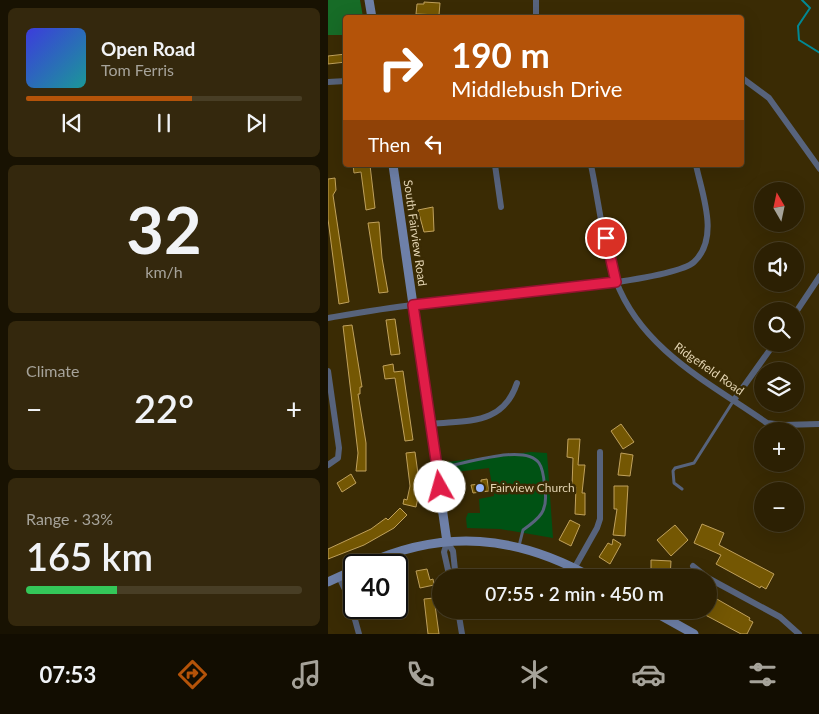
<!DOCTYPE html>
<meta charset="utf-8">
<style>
:root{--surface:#2c2003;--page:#34280d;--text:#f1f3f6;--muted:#a6a39a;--line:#483e25;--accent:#b45309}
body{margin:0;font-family:Lato,sans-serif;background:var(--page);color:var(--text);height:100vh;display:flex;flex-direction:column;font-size:19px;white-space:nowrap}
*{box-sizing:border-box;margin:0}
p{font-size:16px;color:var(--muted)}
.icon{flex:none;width:28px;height:28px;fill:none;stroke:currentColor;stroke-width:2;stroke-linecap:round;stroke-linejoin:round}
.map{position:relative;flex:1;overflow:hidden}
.details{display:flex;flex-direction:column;gap:8px;padding:8px;background:#181202;width:328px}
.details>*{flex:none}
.banner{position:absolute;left:15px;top:15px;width:401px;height:152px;border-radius:5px;box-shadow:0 5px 20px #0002,0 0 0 1px var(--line);background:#b45309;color:#fff;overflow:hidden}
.needle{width:32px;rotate:351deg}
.buttons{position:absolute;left:426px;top:182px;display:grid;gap:10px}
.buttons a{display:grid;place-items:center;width:50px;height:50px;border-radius:50%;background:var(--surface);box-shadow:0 5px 20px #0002,0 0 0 1px var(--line);font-size:25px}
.speed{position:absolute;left:15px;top:554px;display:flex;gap:10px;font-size:25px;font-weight:700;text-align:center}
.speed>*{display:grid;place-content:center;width:65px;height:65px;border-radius:50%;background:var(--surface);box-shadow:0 5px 20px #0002,0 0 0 1px var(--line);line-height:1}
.speed .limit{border:2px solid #111;border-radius:8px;background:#fff;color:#111}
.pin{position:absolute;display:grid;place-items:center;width:42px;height:42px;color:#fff;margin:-21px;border:2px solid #fff;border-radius:50%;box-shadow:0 1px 5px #0007}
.me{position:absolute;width:55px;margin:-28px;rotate:353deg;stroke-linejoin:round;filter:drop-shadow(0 0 4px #0008)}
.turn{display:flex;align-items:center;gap:18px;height:105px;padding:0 25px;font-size:22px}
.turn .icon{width:65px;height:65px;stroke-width:2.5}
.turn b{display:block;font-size:35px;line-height:42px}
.then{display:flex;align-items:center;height:48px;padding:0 25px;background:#0003;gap:10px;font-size:19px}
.big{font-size:38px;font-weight:600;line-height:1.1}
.details .card{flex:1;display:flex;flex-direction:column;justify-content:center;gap:8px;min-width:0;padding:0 18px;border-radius:8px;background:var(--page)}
.details .dial{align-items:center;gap:0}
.dial b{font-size:65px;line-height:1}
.song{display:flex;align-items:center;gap:15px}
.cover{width:60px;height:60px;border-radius:8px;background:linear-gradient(135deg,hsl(240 70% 55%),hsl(180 70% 35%))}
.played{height:5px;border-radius:2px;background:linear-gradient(90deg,var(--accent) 60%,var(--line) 60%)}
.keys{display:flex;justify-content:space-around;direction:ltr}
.heat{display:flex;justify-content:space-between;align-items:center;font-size:28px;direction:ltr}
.charge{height:8px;border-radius:4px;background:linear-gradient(90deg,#34c759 33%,var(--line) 0)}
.trip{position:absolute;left:104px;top:569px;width:285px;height:50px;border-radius:25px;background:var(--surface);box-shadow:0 5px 20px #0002,0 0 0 1px var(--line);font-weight:600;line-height:50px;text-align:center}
.dock{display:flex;height:80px;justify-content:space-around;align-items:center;background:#120d01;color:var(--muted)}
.dock .icon{width:35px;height:35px}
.dock .selected{color:var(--accent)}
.dock b{font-size:22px;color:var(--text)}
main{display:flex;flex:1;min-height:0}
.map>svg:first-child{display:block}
</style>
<main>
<section class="details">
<div class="card">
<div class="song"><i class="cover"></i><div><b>Open Road</b><p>Tom Ferris</p></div></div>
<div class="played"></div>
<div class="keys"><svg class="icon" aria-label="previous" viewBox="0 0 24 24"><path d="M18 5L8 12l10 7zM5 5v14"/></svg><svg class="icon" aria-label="pause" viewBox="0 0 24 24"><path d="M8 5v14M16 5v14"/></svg><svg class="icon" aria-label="next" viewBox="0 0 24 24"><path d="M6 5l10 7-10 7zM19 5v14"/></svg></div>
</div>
<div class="card dial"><b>32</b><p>km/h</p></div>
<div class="card"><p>Climate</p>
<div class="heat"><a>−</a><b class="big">22°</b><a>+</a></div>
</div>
<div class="card"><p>Range · 33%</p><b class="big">165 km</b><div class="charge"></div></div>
</section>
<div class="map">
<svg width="492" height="634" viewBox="0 0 492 634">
<rect width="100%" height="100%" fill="#3a2b04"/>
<!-- green -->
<path fill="#005214" d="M203 452 219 453 225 538 172 529 139 528 138 518 140 513H152L151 499 166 496 161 468 111 474 110 463Z"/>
<!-- forest -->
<path fill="#176c27" d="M0 0H32L35 17 18 18 17 35H0Z"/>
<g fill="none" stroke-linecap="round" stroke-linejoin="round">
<!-- stream -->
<path stroke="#018894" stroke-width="2" d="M474 0 482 8 470 26 471 40 492 53"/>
</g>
<!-- building -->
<path fill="#745703" stroke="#c0a15c" d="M96 2 112 3 111 15 88 14 89 4H96Z
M18 54V62L0 64V56Z
M25 165H42L47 208 38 210 33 172 26 173Z
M7 178 8 190 5 195 21 302 11 304 0 219V179Z
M105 207 106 231 96 232 90 210Z
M51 222 54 258 60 292 51 293 40 223Z
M67 319 72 354 63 355 58 320Z
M24 325 34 387H32V394H30L38 443V471H28L30 453 15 326Z
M65 364 66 372 75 371 85 440 77 441 67 378 57 379 55 366Z
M293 424 306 442 295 449 283 431Z
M240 439H252L250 465H257L254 493H257V515L247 514 248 487H244L245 458 239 457Z
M87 452 92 488 88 507 75 504 76 499 79 500 82 486 78 453Z
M293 453 305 455 302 476 290 475Z
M23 474 28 483 14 492 9 483Z
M159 479 161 491 145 493 143 485 153 484V480Z
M286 486H300L297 536 285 535 289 509H286Z
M72 508 79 515 66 528 36 545 0 559V549L43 529 58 518 60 520Z
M242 520 252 525 243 546 231 540Z
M374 524 396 533 391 545 446 574 438 589 433 586 432 588 388 564 393 555 366 543Z
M347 525 360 540 343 556 329 540Z
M285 539 293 544 282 564 271 557 280 543 284 545Z
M323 560 343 561 342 578H323Z
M99 569 102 580 105 579 106 585 92 588 88 571Z
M380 594 422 618 421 620 425 622 419 634H413L368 610H380Z
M106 598 111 634H100L96 599Z"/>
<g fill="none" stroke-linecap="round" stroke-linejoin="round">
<!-- lane -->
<path stroke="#57637c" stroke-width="3" d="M110 468C132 466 196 442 211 463 216 470 216 482 217 490 220 511 212 518 195 530L191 546
M354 489 346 483 345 471 347 468 366 463 406 400"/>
<!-- street -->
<path stroke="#57637c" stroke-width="6" d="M208 0V18
M414 78 441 98 492 169
M0 82 18 81
M167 165 173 207
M263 165C271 203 275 244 288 281 314 350 382 383 439 423L455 425 492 424
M468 312 492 276
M0 318C29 313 57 308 86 305 131 299 342 284 366 262 392 238 374 194 368 165
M0 371 11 448 10 458 0 465
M406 400 446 344
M104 424C141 420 175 425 189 383
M119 542 116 552 120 570 124 573
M119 542 125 551 127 570 124 573
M365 566 380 578
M247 567 269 528 272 519V452
M11 577 21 598 31 634
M380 578 452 617 471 634
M130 610 134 634"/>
<!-- secondary -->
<path stroke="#6e80a8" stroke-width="9" d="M41 0 44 18
M65 165 119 542
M36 565C116 528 189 535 265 578
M0 582 26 570
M323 610 366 634"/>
</g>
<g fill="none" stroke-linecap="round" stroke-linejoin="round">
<!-- route casing -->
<g stroke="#92132f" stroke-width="12">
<path id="route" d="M112 487 85 305 288 282 278 238"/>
</g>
<!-- route -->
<use href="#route" stroke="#e11d48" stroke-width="9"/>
</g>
<!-- markers -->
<circle fill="#97b6fd" stroke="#3a2b04" stroke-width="2" cx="152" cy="488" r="5"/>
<g text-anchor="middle" stroke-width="5" stroke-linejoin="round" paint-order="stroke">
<!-- street labels -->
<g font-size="12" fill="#e2d3b1" stroke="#3a2b04">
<text transform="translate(87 233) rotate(82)" y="4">South Fairview Road</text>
<text transform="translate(381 369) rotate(35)" y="4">Ridgefield Road</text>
</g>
<!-- poi labels -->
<g font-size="12" fill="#e2d3b1" stroke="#3a2b04" text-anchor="start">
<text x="162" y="492">Fairview Church</text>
</g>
</g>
</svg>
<div class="buttons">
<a><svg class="needle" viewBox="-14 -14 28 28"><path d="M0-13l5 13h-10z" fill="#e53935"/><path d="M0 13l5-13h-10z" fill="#a6a39a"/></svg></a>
<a><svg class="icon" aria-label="sound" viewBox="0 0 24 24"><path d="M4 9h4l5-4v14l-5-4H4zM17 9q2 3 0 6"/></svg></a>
<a><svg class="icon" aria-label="search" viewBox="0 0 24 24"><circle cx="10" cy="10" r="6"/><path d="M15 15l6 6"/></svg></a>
<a><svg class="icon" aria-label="layers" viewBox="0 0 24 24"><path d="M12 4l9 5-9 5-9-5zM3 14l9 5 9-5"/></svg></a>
<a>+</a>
<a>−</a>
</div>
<div class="speed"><div class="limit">40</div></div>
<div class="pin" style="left:278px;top:238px;background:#d93025"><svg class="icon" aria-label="arrive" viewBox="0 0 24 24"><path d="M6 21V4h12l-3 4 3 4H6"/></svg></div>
<svg class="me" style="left:112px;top:487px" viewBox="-20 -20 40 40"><circle r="19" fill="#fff"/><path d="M0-13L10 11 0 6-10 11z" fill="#e11d48"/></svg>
<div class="trip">07:55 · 2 min · 450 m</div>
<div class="banner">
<div class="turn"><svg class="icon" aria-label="right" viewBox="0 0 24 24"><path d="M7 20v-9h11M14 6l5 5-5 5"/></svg><div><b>190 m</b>Middlebush Drive</div></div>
<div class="then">Then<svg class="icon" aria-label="left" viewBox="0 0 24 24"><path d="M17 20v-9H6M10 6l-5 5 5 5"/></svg></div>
</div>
</div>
</main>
<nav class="dock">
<b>07:53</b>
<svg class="icon selected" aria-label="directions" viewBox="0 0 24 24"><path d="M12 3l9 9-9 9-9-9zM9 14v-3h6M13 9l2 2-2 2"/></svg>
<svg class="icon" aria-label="music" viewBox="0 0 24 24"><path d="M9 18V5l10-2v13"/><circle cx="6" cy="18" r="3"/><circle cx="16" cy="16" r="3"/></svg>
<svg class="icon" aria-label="phone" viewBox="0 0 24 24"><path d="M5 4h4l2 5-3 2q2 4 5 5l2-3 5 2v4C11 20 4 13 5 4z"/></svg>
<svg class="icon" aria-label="climate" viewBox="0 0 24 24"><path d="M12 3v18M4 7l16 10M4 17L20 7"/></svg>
<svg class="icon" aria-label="car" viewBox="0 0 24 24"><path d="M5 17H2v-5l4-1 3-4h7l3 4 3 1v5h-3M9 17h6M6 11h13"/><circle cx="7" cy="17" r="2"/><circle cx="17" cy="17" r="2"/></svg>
<svg class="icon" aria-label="filters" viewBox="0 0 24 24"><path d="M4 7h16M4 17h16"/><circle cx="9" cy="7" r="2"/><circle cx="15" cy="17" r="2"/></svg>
</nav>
